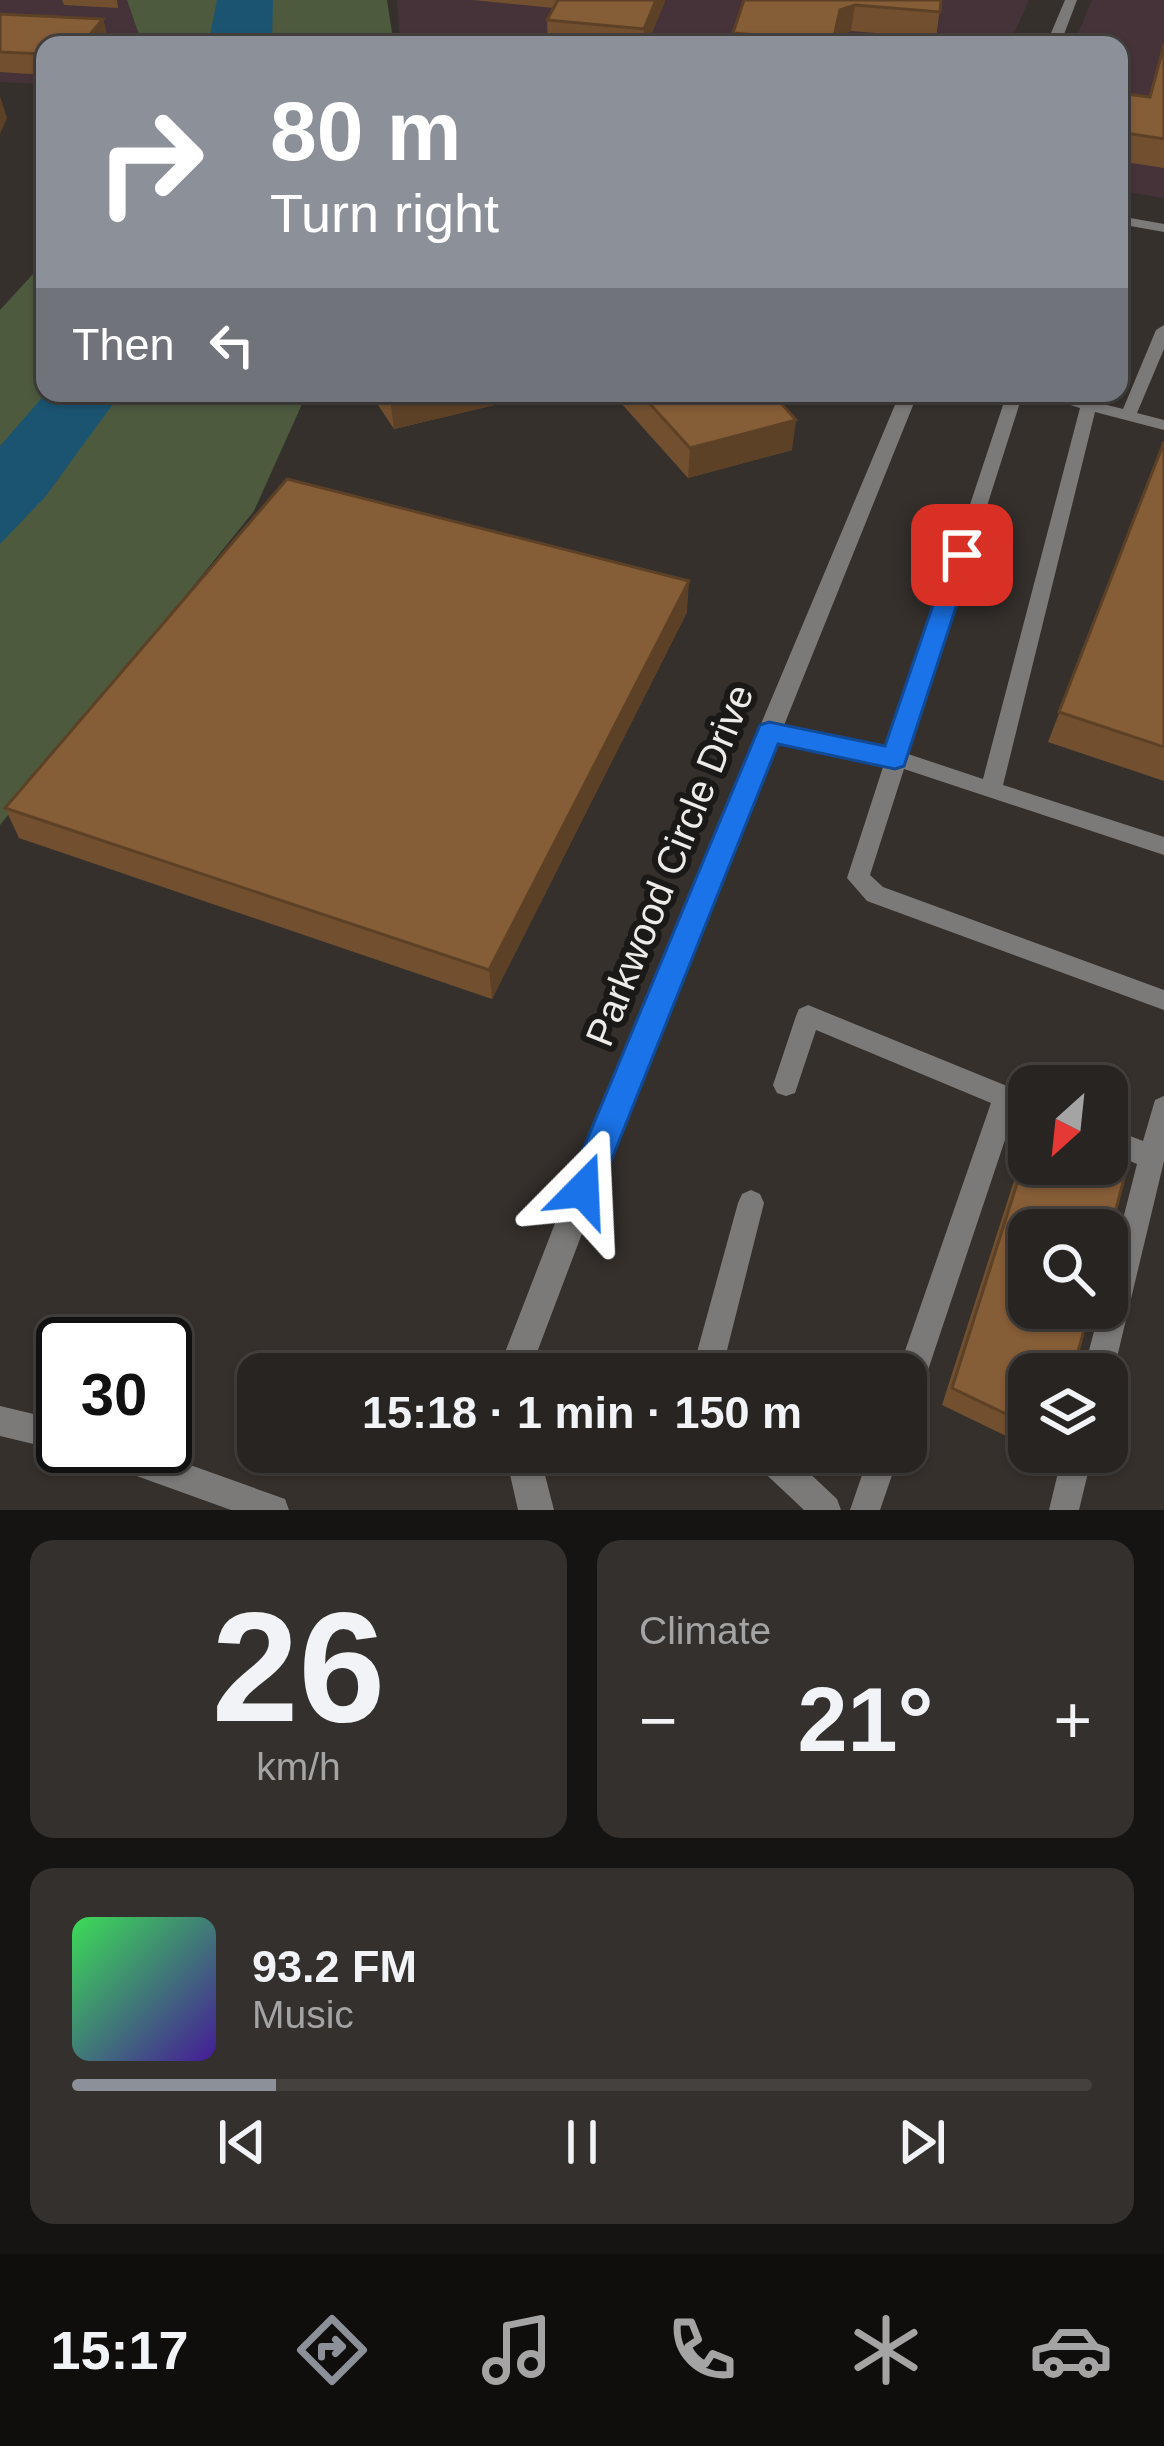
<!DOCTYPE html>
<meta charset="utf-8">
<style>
:root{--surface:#282421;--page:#34302e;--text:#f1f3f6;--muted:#a5a4a5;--line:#44413f;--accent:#8c9099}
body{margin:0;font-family:Helvetica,sans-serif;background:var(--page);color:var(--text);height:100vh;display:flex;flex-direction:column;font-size:45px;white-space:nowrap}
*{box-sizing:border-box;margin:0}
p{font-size:39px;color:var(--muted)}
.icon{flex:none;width:66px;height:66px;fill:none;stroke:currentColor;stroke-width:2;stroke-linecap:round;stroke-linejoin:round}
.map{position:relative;height:1510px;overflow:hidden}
.sheet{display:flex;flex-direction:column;gap:30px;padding:30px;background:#161412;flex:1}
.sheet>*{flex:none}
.top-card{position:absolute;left:36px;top:36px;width:1092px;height:366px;border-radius:24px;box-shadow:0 3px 9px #0004,0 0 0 3px var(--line);background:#8c9099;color:#fff;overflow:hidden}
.needle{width:78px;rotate:207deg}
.controls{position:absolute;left:1008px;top:1065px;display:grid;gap:24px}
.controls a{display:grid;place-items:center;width:120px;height:120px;border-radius:24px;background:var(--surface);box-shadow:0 3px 9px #0004,0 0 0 3px var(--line);font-size:60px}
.speed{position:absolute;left:36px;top:1317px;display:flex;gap:24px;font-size:60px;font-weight:700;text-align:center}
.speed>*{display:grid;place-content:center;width:156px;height:156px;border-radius:50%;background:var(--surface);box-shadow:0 3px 9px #0004,0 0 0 3px var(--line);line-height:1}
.speed .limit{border:6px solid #111;border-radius:18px;background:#fff;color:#111}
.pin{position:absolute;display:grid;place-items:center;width:102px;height:102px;color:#fff;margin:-51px;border-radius:24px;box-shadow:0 6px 18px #0006}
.me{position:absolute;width:132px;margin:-66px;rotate:21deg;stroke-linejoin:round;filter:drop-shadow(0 0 9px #0008)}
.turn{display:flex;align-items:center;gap:42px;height:252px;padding:0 36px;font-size:54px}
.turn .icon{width:156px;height:156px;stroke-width:2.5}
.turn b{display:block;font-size:84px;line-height:102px}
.then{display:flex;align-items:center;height:114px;padding:0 36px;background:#0003;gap:24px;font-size:45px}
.big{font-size:90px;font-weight:600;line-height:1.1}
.sheet .widget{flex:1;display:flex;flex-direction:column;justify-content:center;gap:18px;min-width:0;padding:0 42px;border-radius:24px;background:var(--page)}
.sheet .dial{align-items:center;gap:0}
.dial b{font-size:156px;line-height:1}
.song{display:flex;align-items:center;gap:36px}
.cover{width:144px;height:144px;border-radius:18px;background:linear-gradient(135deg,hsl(130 70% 55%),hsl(260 70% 35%))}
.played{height:12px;border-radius:6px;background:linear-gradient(90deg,var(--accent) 20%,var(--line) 20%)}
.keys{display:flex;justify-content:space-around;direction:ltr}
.heat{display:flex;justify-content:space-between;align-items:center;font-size:66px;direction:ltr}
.sheet .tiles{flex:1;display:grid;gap:30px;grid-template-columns:1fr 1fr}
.widget:last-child{grid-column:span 2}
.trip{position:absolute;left:237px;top:1353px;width:690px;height:120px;border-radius:24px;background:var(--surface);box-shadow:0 3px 9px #0004,0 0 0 3px var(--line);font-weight:600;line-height:120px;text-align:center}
.tab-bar{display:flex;height:192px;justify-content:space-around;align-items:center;background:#100e0d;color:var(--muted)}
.tab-bar .icon{width:84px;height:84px}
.tab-bar .current{color:var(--accent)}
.tab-bar b{font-size:54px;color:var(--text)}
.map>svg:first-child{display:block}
</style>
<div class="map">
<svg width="1164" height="1510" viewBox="0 0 1164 1510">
<rect width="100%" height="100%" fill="#35302c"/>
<!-- commercial -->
<path fill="#463239" d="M0 0H127L139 36 135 45H45V84L0 82Z
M397 0H1029L1009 45H400Z
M1092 0H1164V198L1119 191V45H1073Z"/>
<!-- green -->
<path fill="#4d5a3e" d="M127 0H387L394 45H135L139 35Z
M45 261V393H307L254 511 0 825V310Z"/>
<!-- water -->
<path fill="#1b5471" d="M217 0H273L272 45H208Z
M46 393H121L45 497 0 544V446Z"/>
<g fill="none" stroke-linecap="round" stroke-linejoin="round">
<!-- service -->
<path fill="#7c7a78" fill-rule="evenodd" d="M1119 216 1164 224V232L1119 224Z
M1164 325V349L1137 413 1164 420V430L1095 412 1003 785 1164 837V855L904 769 870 875 883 887 1164 990V1010L867 901 847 878 884 764 769 740 759 732 769 724 889 749 1007 393H1023L908 754 983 779 1080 408 1033 393H1060L1123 409 1156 330Z
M808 1005 1029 1095V1119L1014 1113 921 1391 916 1401 906 1406V1374H897L991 1103 816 1030 795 1093 786 1096 777 1093 773 1085 796 1016 799 1009Z
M1164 1096V1161L1113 1374 1107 1385V1374H1083L1100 1308H1107V1282L1137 1164 1107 1151V1127L1143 1141 1155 1100Z
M751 1190 760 1194 764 1203 721 1374H691L738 1203 742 1194Z
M0 1406 63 1421V1446L74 1447 63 1451 0 1436Z
M80 1446H137L285 1499 289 1510H231L84 1457Z
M750 1452H787L837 1499 841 1510H804L754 1463Z
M870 1452H900L880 1510H850Z
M1063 1452H1093L1079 1510H1049Z"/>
<!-- minor -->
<path fill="#7c7a78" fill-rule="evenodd" d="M1065 0H1077L1060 45H1046Z
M900 393H918L630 1107 536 1355V1374H502L504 1355 600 1107Z
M505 1452H539L554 1510H518Z"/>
</g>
<!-- wall -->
<path fill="#72502f" d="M62 0H117L118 8 64 5Z
M473 0H665L647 45H548L547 20 554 8Z
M744 0H941L936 38 851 31 836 36 834 45H732L733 33Z
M0 14 103 19 108 39 104 45H45V75L0 72Z
M1164 43V168L1119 161V94L1149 97Z
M370 393H545L394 429Z
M583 393H772L792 450 688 478 621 403Z
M1164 442V781L1048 742Z
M687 612 492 999 19 838 5 808Z
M1029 1141V1447L942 1405 1023 1153Z"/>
<!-- shaded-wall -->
<path fill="#5d4126" d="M656 0H665V2L647 45H643L644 29Z
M855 5 851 31 836 36 834 45H832L840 10Z
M103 19 108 39 104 45H81Z
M0 96 7 118 0 134Z
M414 393H545L394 429 390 399Z
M796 420 792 450 688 478 690 448Z
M689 581 687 612 492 999 489 970Z"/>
<!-- building -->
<path fill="#855d37" stroke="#5d4126" stroke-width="3" d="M558 0H656L644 29 547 20Z
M744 0H941L940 12 855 5 840 10 833 41 733 33Z
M0 14 103 19 81 45H45V54L0 52Z
M1164 45V139L1119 132V93L1150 97Z
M387 393H414L390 399Z
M640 393H772L796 420 690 448Z
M1164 442V747L1059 712Z
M287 479 689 581 489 970 5 808Z
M1029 1146V1164L1107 1163 1126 1171 1107 1243V1230H1029V1308H1090L1072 1374H1029V1425L952 1388Z"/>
<!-- route -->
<path fill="#1a73e8" stroke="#114b97" stroke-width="3" d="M962 548 973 555 904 766 895 769 778 744 595 1201 583 1206 571 1201 566 1190 760 725 769 722 885 746 950 555Z"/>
<g text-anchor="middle" stroke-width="12" stroke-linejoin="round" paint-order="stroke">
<!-- street labels -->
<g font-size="39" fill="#edeae7" stroke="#1b1917">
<text transform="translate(669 865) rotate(-68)" y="14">Parkwood Circle Drive</text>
</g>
</g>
</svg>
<div class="controls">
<a><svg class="needle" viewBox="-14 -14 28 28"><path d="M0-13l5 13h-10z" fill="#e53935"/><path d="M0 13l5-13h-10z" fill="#a5a4a5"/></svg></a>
<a><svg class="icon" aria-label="search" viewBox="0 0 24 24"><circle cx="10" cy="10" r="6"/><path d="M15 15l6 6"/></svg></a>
<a><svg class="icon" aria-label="layers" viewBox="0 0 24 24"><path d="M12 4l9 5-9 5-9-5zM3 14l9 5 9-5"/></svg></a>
</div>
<div class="speed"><div class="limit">30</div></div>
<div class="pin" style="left:962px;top:555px;background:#d93025"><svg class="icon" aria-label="arrive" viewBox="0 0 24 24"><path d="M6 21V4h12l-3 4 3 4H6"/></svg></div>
<svg class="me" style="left:583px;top:1190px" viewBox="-20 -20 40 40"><path d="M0-17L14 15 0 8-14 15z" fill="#1a73e8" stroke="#fff" stroke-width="4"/></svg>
<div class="trip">15:18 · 1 min · 150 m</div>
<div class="top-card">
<div class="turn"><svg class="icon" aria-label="right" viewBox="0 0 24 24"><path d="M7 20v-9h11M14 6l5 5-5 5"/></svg><div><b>80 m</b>Turn right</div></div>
<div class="then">Then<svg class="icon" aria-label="left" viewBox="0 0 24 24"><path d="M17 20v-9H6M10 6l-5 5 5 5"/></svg></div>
</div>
</div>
<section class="sheet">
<div class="tiles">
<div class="widget dial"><b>26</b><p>km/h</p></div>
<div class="widget"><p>Climate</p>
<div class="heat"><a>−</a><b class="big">21°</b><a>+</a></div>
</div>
<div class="widget">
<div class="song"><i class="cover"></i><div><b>93.2 FM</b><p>Music</p></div></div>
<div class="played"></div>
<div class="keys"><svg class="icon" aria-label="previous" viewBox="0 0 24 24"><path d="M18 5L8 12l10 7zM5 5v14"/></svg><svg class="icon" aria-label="pause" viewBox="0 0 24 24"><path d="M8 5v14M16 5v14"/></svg><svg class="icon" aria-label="next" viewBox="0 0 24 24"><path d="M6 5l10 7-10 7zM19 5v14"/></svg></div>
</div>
</div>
</section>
<nav class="tab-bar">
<b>15:17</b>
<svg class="icon current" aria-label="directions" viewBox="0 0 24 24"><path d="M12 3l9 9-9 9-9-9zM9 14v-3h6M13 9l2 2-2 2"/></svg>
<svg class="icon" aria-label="music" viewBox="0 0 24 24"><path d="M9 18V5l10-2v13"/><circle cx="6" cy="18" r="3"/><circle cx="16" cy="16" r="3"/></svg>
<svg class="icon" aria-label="phone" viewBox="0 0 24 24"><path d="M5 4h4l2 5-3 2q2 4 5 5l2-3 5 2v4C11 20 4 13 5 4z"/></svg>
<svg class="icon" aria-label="climate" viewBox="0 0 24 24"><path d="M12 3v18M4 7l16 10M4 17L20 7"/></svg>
<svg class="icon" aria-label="car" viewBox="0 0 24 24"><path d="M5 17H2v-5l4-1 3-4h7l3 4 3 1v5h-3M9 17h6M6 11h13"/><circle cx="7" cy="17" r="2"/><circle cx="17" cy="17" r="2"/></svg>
</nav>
